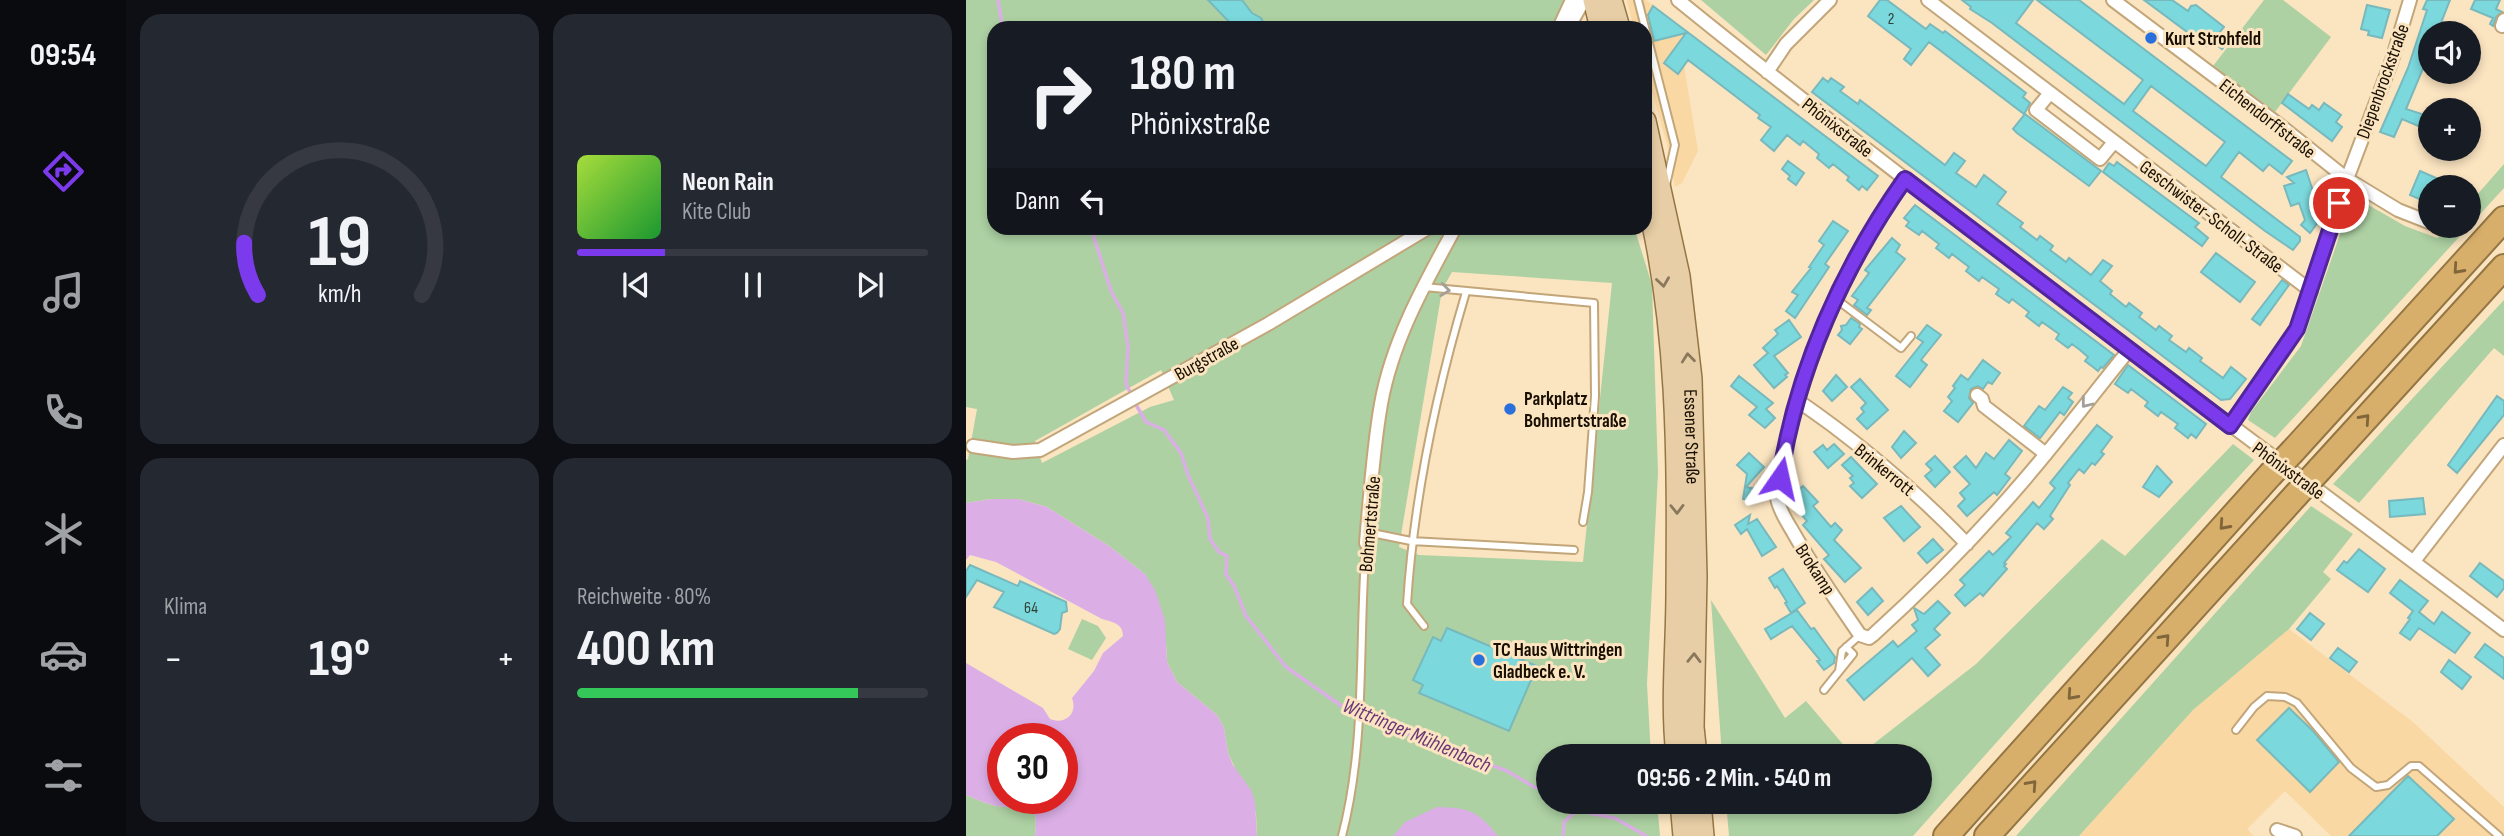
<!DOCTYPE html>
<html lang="de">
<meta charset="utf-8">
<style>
:root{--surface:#171b24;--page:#242831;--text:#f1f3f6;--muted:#9ea1a6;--line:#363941;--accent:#7c3aed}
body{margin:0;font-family:"Sofia Sans Condensed",sans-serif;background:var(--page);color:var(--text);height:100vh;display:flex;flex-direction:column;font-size:26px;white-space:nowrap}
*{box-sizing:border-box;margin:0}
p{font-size:23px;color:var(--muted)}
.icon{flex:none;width:38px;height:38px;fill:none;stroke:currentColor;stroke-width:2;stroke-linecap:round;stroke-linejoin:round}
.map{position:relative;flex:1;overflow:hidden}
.panel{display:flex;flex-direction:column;gap:14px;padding:14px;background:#0d0f14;width:840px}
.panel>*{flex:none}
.banner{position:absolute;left:21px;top:21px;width:665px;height:214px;border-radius:21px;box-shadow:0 4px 10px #0003;background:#171b24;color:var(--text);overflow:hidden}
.controls{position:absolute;left:1452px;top:21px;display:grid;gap:14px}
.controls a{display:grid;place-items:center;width:63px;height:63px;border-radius:50%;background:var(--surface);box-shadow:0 4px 10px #0003;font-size:35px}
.speed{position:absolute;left:21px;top:723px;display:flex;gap:14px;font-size:35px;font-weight:700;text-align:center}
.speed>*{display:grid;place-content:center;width:91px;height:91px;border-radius:50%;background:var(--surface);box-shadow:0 4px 10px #0003;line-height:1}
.speed .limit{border:10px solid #d22;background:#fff;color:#111}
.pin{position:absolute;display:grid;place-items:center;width:60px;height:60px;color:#fff;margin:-30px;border:4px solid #fff;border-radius:50%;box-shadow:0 2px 7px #0007}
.me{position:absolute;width:77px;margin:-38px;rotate:11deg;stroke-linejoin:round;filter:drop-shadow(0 0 5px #0008)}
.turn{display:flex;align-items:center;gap:24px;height:147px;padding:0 28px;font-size:32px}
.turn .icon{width:91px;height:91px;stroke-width:2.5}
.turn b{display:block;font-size:49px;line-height:60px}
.then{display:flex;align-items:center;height:66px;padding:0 28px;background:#0003;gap:14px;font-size:26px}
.big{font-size:52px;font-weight:700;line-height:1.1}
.panel .tile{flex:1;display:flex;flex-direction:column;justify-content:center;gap:10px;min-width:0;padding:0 24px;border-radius:21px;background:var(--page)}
.panel .dial{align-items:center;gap:0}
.dial svg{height:182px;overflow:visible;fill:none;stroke:var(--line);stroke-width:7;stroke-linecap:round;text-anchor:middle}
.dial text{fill:var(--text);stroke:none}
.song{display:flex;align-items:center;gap:21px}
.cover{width:84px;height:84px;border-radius:10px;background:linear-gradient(135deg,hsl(80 70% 55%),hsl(130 70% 35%))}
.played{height:7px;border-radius:4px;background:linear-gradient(90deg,var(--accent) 25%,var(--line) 25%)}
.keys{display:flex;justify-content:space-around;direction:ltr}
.heat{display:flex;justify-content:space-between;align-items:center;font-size:38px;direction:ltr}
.charge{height:10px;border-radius:5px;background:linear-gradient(90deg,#34c759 80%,var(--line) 0)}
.panel .tiles{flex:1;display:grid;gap:14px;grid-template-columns:repeat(2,1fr)}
.trip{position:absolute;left:570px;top:744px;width:396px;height:70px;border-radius:35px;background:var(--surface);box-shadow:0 4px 10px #0003;font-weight:700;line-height:70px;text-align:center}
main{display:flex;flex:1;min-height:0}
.tabs{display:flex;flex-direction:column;width:126px;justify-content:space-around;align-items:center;background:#090b0e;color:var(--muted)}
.tabs .icon{width:49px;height:49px}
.tabs .current{color:var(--accent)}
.tabs b{font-size:32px;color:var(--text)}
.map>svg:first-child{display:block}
</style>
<main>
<nav class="tabs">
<b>09:54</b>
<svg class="icon current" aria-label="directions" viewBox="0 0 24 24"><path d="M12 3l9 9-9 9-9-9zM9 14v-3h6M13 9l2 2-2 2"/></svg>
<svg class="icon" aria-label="music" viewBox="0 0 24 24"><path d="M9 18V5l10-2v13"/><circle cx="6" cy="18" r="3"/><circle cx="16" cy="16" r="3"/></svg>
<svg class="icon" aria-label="phone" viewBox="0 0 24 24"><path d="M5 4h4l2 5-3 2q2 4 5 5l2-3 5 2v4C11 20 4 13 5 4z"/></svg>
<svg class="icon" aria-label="climate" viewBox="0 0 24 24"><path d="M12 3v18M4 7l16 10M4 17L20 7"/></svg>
<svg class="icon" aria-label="car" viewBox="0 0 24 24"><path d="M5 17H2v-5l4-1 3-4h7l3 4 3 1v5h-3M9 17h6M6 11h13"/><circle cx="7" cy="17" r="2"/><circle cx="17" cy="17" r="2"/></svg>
<svg class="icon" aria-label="filters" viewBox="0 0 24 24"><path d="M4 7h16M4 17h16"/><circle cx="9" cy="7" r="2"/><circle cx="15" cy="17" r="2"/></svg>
</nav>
<section class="panel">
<div class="tiles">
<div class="tile dial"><svg viewBox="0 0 100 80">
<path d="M14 69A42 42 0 1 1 86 69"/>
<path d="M14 69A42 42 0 0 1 8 46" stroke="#7c3aed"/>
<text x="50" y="56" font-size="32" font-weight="700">19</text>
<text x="50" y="72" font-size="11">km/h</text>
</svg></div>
<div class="tile">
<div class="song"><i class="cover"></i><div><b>Neon Rain</b><p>Kite Club</p></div></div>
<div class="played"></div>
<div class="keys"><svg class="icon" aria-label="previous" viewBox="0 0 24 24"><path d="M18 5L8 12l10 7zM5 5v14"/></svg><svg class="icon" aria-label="pause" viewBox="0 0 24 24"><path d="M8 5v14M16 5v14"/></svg><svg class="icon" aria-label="next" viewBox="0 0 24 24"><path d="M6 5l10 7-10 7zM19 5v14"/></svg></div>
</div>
<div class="tile"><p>Klima</p>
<div class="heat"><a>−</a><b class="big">19°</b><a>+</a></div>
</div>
<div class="tile"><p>Reichweite · 80%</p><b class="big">400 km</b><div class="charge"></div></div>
</div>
</section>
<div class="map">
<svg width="1538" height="836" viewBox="0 0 1538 836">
<rect width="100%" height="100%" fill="#fbe4c0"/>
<!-- built -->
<path fill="#f9d8a3" d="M663 0H680L735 43 718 66 732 151 716 183 709 187 702 148 679 66V28H668L661 1Z
M1323 629 1447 722 1538 807V836H1365L1319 791 1281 829 1288 836H1113L1227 710Z"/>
<!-- green -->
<path fill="#add1a3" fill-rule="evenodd" d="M0 0H599L589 28H28V228H665L669 230 686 285 692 473 681 684 685 756H583V802H691L694 836H291L290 813 262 753 258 728 251 715 211 682 201 662 200 643 179 574 143 546 81 507 52 499H26L0 503V460L2 459 11 409 0 407ZM486 272 646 283 617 562 453 555 433 547 476 290ZM195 370 208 400 184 407 76 463 69 441Z
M735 0H848L828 19 800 55Z
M1298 0H1317L1365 37 1309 112 1247 66Z
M1538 164V188L1309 438 1282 420 1285 412 1335 346 1385 203 1392 199 1439 226 1471 238 1484 226H1503V204Z
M1538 300V356L1528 348 1393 503 1367 484Z
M1267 444 1288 460 1079 688 947 836H763L760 802H954V756H892L1010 664 1136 539 1159 556Z
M1345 506 1387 534 1357 572 1365 579 1323 629 1227 710 1113 836H1050Z
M745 600 819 718 840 701 887 756H756Z
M116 619 132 626 140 638 126 660 102 649Z
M0 795C12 800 25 806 38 807 63 809 73 801 69 836H0Z"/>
<!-- water -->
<path fill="#dbafe6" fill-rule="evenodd" d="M26 499H52L81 507 143 546 179 574 189 590 199 620 201 662 211 682 251 715 258 728 262 753 267 765 285 790 289 802 291 836H69C73 801 63 809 38 807 25 806 12 800 0 795V663L77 708 84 719C99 725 112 714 106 698L128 671 137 653 157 636C157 623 146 622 136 619L30 562 4 555 0 560V503ZM37 738H96V798H37Z
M471 807C503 808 511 810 532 836H427L439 822Z"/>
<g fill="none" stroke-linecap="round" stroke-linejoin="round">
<!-- stream -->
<path stroke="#dbafe6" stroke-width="3.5" d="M32 0 36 25 40 28
M125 228 145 291 157 313 162 347 160 384 166 396
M169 403 180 422 198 430 215 453 222 475 242 518 244 539 253 552 261 556 260 574 268 586 280 616 320 667 377 707 436 732 541 771 568 787 583 790
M612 802 623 813 649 818 680 836
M597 836 598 822 610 811 611 802"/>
</g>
<!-- building -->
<path fill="#7bd8dc" stroke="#77b9bc" stroke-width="2" fill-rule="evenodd" d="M242 0H276L286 13 295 18 300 28H269Z
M914 0H921L960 29 964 24 977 33 979 31 1060 93 1057 97 1064 103 1061 109 1058 114 963 42 945 65 938 59 945 49 902 16Z
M996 0H1067L1050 23 1158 104 1177 80 1071 0H1113L1326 161 1316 174 1303 164 1297 171 1273 152 1255 177 1334 237V241L1327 250 1299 231 1026 23 1004 9 1005 7ZM1185 86 1259 142 1240 166 1167 111Z
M1178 0H1206L1222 11 1225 6 1230 5 1258 27 1253 33 1263 40 1256 49 1244 40 1240 46Z
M1461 0H1484L1471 33H1465V48L1461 59 1440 109 1462 116 1457 128 1436 119 1428 137 1414 132 1442 68 1461 10 1457 9Z
M1509 0H1534L1530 9 1536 12 1530 17 1527 26 1524 24 1527 18 1505 9Z
M1401 5 1424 10 1416 38 1402 35 1403 31 1395 29Z
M687 6 912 176 901 190 896 186 893 190 881 180 883 177 867 164 863 168 851 158 853 154 837 141 834 145 821 135 808 151 795 140 805 127 792 118 794 115 722 60 712 74 698 63 720 33 688 41 682 15Z
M857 78 862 82 865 78 878 87 874 91 892 104 894 100 979 165 988 153 999 161 990 173 1010 187 1018 175 1040 192 1031 204 1057 223 1054 227 1071 240 1074 236 1087 246 1084 250 1100 262 1103 258 1125 275 1137 260 1146 266 1134 281 1146 291 1144 294 1160 307 1163 303 1176 313 1173 317 1190 330 1193 326 1206 336 1203 340 1220 352 1223 348 1236 358 1234 361 1257 378 1265 367 1280 379 1264 399 1255 400 846 92Z
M1322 94 1343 109 1346 105 1353 110 1358 103 1375 115 1370 122 1376 127 1366 141 1316 103Z
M1059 114 1135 171 1123 186 1051 133 1047 129Z
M822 161 838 173 830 185 822 179 824 176 816 169Z
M1151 162 1233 223 1229 227 1242 238 1236 246 1137 172 1143 163 1148 166Z
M1340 170 1352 206 1357 207 1352 222 1344 233 1335 225 1339 220 1333 203 1325 206 1318 186 1328 183 1321 177Z
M1454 171 1470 178 1493 187H1465V204L1444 195Z
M949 205 1148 355 1137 368 1135 367 1132 371 1127 367 1119 361 1122 357 1114 350 1106 344 1102 348 1090 339 1093 334 1076 322 1073 326 1060 316 1063 312 1046 299 1043 303 1030 294 1033 289 1016 277 1013 281 1000 271 1003 267 986 254 983 258 970 248 973 244 956 231 953 235 940 226 943 222 938 218Z
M867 221 882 231 859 264 863 267 829 318 820 311 832 295 826 292 845 268 843 267 858 245 853 241Z
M926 238 934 245 930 252 939 259 901 308 905 310 901 315 888 305 892 300 886 296 903 273 899 270Z
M1250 253 1289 282 1274 302 1235 272Z
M1316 280 1323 285 1294 325 1286 319Z
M885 318 894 324 893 327 896 329 884 344 872 335 876 330 875 326 880 325Z
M823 320 835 337 808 356 822 373 819 375 821 377 808 388 788 365 802 353 797 348 812 334 809 330Z
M961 325 975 335 955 360 961 365 944 387 930 376 957 342 951 338Z
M1017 360 1034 373 1026 384 1022 382 1017 389 1012 386 1005 389 1003 398 1007 403 992 422 978 411 986 401 982 397 989 388 987 386 995 375 1002 380Z
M1162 365 1240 424 1230 438 1225 434 1222 438 1209 428 1212 424 1195 412 1192 416 1179 406 1182 402 1165 389 1162 393 1149 384Z
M870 375 881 387 866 401 857 391Z
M773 376 807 403 800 409 809 418 799 428 783 415 791 407 765 386Z
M894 379 922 410 901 429 891 419 898 412 895 408 900 403 885 387Z
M1097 387 1106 393 1102 398 1107 402 1098 415 1094 412 1074 438 1058 426 1073 406 1079 410Z
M1531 396 1538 401V415L1491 473 1482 465Z
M1131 425 1146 437 1135 452 1138 454 1129 465 1126 463 1118 473 1113 469 1102 483 1104 485 1084 516 1087 519 1078 529 1071 523 1038 563 1040 564 1038 566 1041 569 1017 596 1014 593 999 606 989 595 999 585 994 580 1023 551 1027 555 1045 537 1040 533 1067 502 1073 508 1089 488 1084 483Z
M938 431 950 443 935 458 926 447Z
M1043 440 1056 451 1039 474 1044 478 1031 495 1028 492 1001 516 992 506 999 499 994 493 1004 484 988 467 1000 456 1010 468 1020 453 1028 459Z
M868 444 878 454 862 468 848 452 857 445 861 450Z
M783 453 798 467 780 487 790 489 788 501 777 499 781 474 771 465Z
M969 456 984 472 969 487 959 476 966 470 960 464Z
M885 457 911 484 896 498 884 486 888 483 884 478 887 476 876 465Z
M1191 466 1206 482 1193 497 1177 487Z
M837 486 852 502 847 506 865 527 869 523 876 530 868 540 895 568 879 582 858 559 863 555 837 525 841 521 827 505 834 499 829 493Z
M1457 498 1459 514 1424 517 1423 501Z
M935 506 954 527 938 541 918 518Z
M784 515 782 524 791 519 810 547 796 556 781 529 775 534 769 525Z
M967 539 977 550 961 563 952 553Z
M1393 549 1419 569 1402 592 1371 570 1378 561 1381 563Z
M1514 563 1538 581V588L1531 597 1504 576Z
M4 565 52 586 54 581 100 602 101 611 96 613 94 629 91 633 88 634 28 607 38 592 11 580 0 597V571Z
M817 569 839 603 825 613 819 603 821 602 811 586 809 588 803 578Z
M1434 580 1462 601 1453 612 1468 624 1476 612 1504 633 1489 653 1453 628 1444 640 1434 633 1444 619 1442 618 1447 611 1424 593Z
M906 588 917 601 902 615 891 602Z
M972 601 984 613 968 629 974 635 959 648 974 665 962 676 946 658 898 700 881 680 927 641 932 647 951 631 946 625 952 620 948 608 958 614Z
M831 610 845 629 848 628 869 657 868 663 858 670 851 661 854 660 826 626 805 639 799 629Z
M1344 613 1358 624 1345 640 1331 629Z
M481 628 571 666 543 731 453 693 457 685 447 680 467 637 475 641Z
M1519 644 1538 658V679L1509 657Z
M1372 648 1391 662 1383 672 1364 658Z
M1483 660 1505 677 1496 689 1475 672Z
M1323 708 1348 732 1373 762 1344 792 1291 740Z
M1442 776 1488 819 1471 836H1383Z"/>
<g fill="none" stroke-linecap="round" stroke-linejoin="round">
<!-- service casing -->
<g stroke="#c2a67a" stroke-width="10">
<path id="service" d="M672 0 709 145 700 185
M458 287 628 303 629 396 622 492 617 522
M870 299 935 348 945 336
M401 532 445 541 608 550
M458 626 441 604C448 496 469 396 500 292
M873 671 876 651 894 635
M858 690 887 654 880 647
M1270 730 1288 707 1301 696 1319 697 1331 703 1385 768 1410 787 1422 785 1445 766H1453L1533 836
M376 836C401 740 392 640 400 543"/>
</g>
<!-- minor casing -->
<g stroke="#c2a67a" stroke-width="16">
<path id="minor" d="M712 0C981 218 1262 421 1538 630
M962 0 1345 291
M1147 0 1316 127 1381 179 1432 210 1465 223
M1536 26 1538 20
M593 28 606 0
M602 28 618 0
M801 72 820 44 864 0
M1084 93 1070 110 1134 159 1148 142
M939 179C884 258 844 347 821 440 818 455 809 484 811 498 813 510 821 522 827 532 847 568 871 601 894 635L903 638 907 635C961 586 1012 534 1059 479 1095 437 1128 393 1163 350
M1471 226 1478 229
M1011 395 1016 399 1018 406 1080 454
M831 400C892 442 950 491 1001 544
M1264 426 1331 329 1381 179 1426 60 1444 0
M7 446 47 452 74 450 302 324 462 228
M400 543C404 497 407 449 415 404 426 341 459 283 489 228
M1448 561 1538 445
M1311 830 1329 836"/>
</g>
<!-- primary casing -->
<g stroke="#947645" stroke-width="24">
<g id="primary">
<path d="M628 0 635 28"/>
<path d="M645 0 653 28"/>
<path id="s1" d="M679 121 713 276 725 379 730 576 727 727 730 756"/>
<path d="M679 191C713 321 712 458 711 592 711 647 705 701 711 756"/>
<path d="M715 802 718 836"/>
<path d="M734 802 737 836"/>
</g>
</g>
<!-- motorway casing -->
<g stroke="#947645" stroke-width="28">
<path id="motorway" d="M1327 451 1538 219
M1353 470 1538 267
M980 836 1304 475
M1021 836 1330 495"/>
</g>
<!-- service -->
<use href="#service" stroke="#fff" stroke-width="6"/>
<!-- minor -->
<use href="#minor" stroke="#fff" stroke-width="12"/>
<!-- primary -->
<use href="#primary" stroke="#e7cea6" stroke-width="21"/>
<!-- motorway -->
<use href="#motorway" stroke="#d7ae6a" stroke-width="24"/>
<!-- motorway-bridge casing -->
<g stroke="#947645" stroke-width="28" stroke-linecap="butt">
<path id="motorway-bridge" d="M1304 475 1327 451
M1330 495 1353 470"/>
</g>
<!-- motorway-bridge -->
<use href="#motorway-bridge" stroke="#d7ae6a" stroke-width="24"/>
</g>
<!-- one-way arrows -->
<defs><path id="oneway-chevron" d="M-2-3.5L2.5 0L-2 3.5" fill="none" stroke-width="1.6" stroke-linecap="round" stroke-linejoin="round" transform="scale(1.75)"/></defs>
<g stroke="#81663b">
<use href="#oneway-chevron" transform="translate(1492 269) rotate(132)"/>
<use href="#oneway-chevron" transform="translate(1399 419) rotate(-48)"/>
<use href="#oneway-chevron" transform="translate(1258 525) rotate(132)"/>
<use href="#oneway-chevron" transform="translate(1199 639) rotate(-48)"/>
<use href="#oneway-chevron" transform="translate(1106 695) rotate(132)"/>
<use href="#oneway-chevron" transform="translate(1066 785) rotate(-48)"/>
</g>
<g stroke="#8a785c">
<use href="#oneway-chevron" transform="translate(697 282) rotate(82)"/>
<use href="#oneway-chevron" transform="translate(722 358) rotate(-96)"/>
<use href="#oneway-chevron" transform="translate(711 509) rotate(89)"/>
<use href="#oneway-chevron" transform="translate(728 658) rotate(-89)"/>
</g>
<g stroke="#a39f99">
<use href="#oneway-chevron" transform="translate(479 290) rotate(7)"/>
<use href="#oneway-chevron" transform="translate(1120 403) rotate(128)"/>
</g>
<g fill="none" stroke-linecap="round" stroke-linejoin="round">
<!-- route casing -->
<g stroke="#51269a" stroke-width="18">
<path id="route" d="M814 478C830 371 877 267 939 179L1264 426 1331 329 1373 203"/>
</g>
<!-- route -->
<use href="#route" stroke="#7c3aed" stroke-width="12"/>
</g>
<!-- markers -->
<g fill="#2a70dc" stroke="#fbe4c0" stroke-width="2.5">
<circle cx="1185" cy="38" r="7"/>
<circle cx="544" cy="409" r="7"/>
<circle cx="513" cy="660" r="7"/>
</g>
<g text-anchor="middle" stroke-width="6" stroke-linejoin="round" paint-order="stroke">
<!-- number labels -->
<g font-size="16" fill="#314038">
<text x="925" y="24">2</text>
<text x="65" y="613">64</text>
</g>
<!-- poi labels -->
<g font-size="19" font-weight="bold" fill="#180e01" stroke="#fbe4c0" text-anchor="start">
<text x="1199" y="45">Kurt Strohfeld</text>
<text x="558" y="405">Parkplatz<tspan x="558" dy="22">Bohmertstraße</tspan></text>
<text x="527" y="656">TC Haus Wittringen<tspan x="527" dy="22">Gladbeck e. V.</tspan></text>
</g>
<!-- street labels -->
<g font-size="19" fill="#180e01" stroke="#fbe4c0">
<text transform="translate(1416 81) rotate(-70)" y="7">Diepenbrockstraße</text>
<text transform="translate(1302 118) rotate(38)" y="7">Eichendorffstraße</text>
<text transform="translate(872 127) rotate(38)" y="7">Phönixstraße</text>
<text transform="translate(1246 216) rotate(37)" y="7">Geschwister-Scholl-Straße</text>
<text transform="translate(240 358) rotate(-29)" y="7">Burgstraße</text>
<text dy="7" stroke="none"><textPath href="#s1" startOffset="320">Essener Straße</textPath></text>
<text transform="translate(919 469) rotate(39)" y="7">Brinkerrott</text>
<text transform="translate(1323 470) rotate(36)" y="7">Phönixstraße</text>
<text transform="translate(403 524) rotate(-85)" y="7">Bohmertstraße</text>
<text transform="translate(850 569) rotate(57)" y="7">Brokamp</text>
</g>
<!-- water labels -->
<g font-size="21" font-style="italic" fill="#6b3678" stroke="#fbe4c0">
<text transform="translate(451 735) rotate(23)" y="7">Wittringer Mühlenbach</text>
</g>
</g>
</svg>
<div class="controls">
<a><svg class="icon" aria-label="sound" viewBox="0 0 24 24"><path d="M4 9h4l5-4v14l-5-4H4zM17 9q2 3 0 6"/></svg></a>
<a>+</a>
<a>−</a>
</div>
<div class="speed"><div class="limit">30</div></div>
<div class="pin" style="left:1373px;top:203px;background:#d93025"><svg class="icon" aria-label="arrive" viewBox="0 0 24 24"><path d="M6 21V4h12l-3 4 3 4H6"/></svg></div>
<svg class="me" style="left:814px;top:478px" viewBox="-20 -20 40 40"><path d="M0-17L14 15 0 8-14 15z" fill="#7c3aed" stroke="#fff" stroke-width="4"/></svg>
<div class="trip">09:56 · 2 Min. · 540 m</div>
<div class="banner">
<div class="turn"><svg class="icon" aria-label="right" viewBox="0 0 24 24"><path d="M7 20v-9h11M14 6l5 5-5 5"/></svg><div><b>180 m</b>Phönixstraße</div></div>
<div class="then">Dann<svg class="icon" aria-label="left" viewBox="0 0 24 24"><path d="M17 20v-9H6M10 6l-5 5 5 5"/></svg></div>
</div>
</div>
</main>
